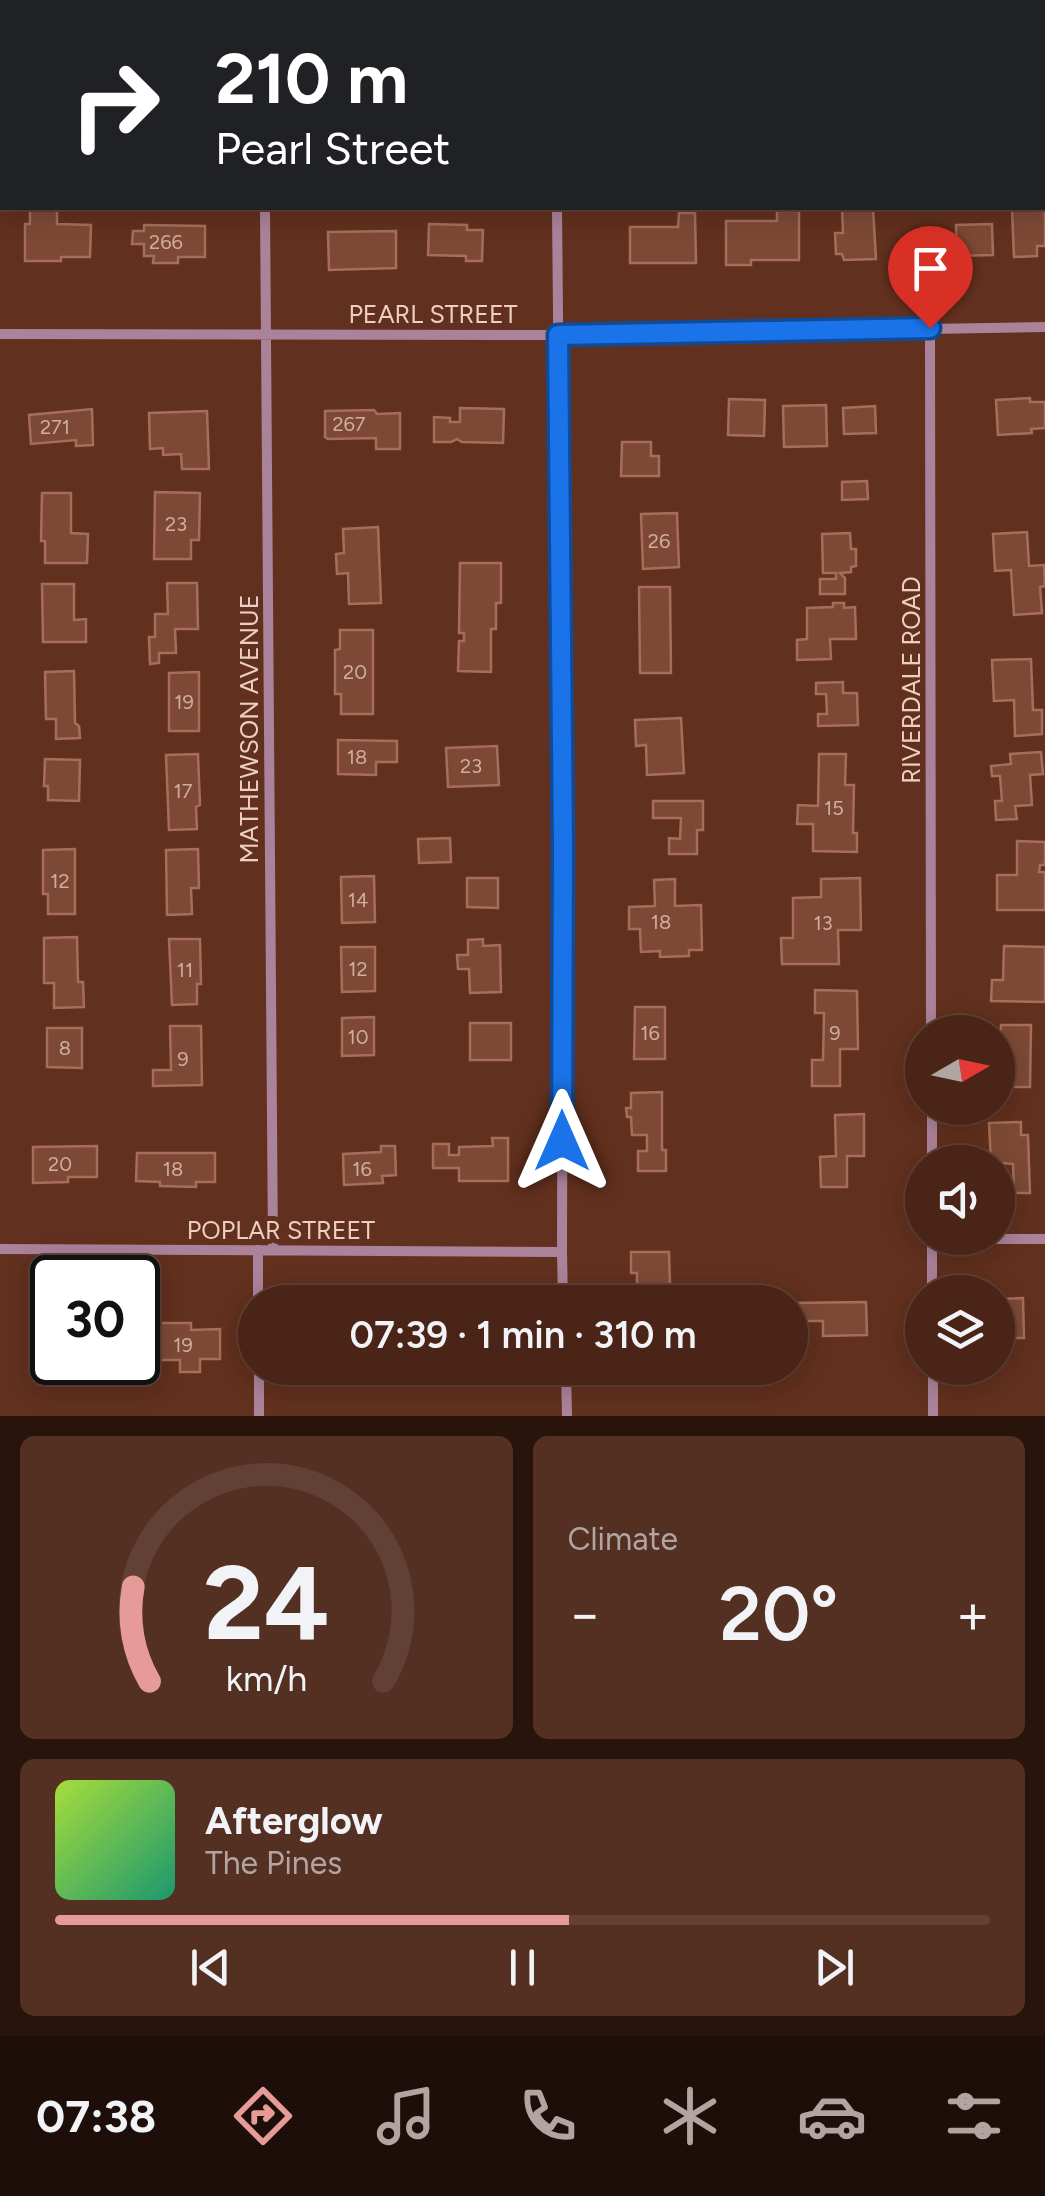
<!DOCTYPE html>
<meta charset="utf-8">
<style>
:root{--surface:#4a2416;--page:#543023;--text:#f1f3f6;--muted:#b2a4a1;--line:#614135;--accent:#e69b98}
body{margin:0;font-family:Figtree,sans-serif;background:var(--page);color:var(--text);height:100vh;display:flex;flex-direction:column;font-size:38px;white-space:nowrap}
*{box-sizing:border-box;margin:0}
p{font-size:32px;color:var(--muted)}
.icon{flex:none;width:55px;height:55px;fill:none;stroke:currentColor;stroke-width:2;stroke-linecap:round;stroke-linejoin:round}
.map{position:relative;height:1416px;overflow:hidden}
.drawer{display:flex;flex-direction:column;gap:20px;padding:20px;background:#29140c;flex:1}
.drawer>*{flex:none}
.guide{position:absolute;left:0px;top:0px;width:1045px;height:210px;box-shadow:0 5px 25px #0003,0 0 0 2px var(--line);background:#202124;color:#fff;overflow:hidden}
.needle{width:65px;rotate:81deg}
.fabs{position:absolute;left:905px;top:1015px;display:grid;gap:20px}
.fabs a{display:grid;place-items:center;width:110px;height:110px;border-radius:50%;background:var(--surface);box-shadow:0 5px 25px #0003,0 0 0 2px var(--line);font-size:50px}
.speed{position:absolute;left:30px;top:1255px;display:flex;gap:20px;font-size:50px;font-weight:700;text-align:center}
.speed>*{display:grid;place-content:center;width:130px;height:130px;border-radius:50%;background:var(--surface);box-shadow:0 5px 25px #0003,0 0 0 2px var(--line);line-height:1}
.speed .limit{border:5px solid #111;border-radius:15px;background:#fff;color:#111}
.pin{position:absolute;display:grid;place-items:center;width:85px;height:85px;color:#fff;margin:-102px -42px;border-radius:50% 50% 50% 0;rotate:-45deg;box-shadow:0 0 10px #0007}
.pin .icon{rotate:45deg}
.me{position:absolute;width:110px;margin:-55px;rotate:0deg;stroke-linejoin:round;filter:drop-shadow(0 0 8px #0008)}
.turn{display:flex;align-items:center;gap:35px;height:210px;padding:0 50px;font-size:45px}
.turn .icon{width:130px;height:130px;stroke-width:2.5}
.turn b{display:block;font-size:70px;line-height:85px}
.big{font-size:75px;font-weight:600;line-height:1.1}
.drawer .card{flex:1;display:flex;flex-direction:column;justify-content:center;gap:15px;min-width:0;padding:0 35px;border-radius:15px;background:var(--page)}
.drawer .dial{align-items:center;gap:0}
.dial svg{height:260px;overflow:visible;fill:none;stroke:var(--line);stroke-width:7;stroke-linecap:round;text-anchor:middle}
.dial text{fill:var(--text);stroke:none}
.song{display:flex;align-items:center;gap:30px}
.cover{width:120px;height:120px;border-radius:15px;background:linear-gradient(135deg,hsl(80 70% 55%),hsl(160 70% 35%))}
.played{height:10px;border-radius:5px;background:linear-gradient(90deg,var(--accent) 55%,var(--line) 55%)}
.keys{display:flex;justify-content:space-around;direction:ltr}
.heat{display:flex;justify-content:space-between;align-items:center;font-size:55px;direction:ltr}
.drawer .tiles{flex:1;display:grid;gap:20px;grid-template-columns:1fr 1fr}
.card:last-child{grid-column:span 2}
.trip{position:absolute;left:238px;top:1285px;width:570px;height:100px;border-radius:50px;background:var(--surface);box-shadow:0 5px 25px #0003,0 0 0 2px var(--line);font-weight:600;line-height:100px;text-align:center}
.tab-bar{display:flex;height:160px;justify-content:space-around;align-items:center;background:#1e0e09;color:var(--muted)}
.tab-bar .icon{width:70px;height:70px}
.tab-bar .current{color:var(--accent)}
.tab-bar b{font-size:45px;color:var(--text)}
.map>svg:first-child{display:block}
</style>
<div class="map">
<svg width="1045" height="1416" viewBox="0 0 1045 1416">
<rect width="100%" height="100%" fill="#62301e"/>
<!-- built -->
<path fill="#6e3520" d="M709 0H1045V143H1042V2H709Z"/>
<!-- building -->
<path fill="#7d4936" stroke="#a66e5a" stroke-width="2.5" d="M30 208H57V224L91 225 90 257H61V261H25V224H30Z
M842 208H873L876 259 844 260 842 254H836L835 233H843Z
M1045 208V246H1037V256L1014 257 1012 210Z
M777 211H799V260H751V265H726V221H777Z
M679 213H695L696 263H630V227H678Z
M429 224 467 225V230H483L482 261H466V256L428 255Z
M992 224 993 255 957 256 956 225Z
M144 225 205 226V257H178V263H153L154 256H144V244H132L133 231H144Z
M396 231V268L329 270 328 232Z
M1030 398V402H1045V428L1031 429 1032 433 998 435 996 400Z
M729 399 765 400 764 436 728 435Z
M826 405 827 446 784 447 783 406Z
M875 406 876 433 844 434 843 408Z
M460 408 504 409 503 443 462 442 457 439 451 442H434V417L450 418V422H460Z
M92 409 93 445 76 446V440L31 444 29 415Z
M374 410 377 414 400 413V449H376V438L328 439 325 437V411Z
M207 411 209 469H182L181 454 163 455V448L150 449 149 413Z
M622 442H651V456H659V476H621Z
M867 481 868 499 842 500V482Z
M155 492 200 493 199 540H191V559H154Z
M42 493H71V533L88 534 87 563H45V541H41Z
M677 513 679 567 643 569 641 514Z
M378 527 381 603 349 604 348 573 337 574 336 554 344 553 343 529Z
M1027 532 1029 566 1044 565 1045 586 1040 587 1042 613 1014 615 1011 570 995 571 993 534Z
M850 533 851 549H856V566L851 567V572L840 573 845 578V594H820V579H836V573H823L822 534Z
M460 563H501V603H496V629H491V672L458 671 459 641H464V633H459Z
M167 583H197L198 629H175L176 653H159V663L150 664 149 637H155V614H168Z
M42 584H74V620L86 619V642H43Z
M639 587H670L671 673H640Z
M833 603H844V608L855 607 856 639H830L831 659 797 660V640L807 639V608L833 607Z
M340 630H373V714H341V694H335V650L340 649Z
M1031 659 1033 710H1042V734L1015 736 1014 700 994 701 992 660Z
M74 671 75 723 79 726 80 738 56 739V719H46L45 672Z
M199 672V731H169V673Z
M843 682V693H857L858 725 818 726V714H827L826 694H816V683Z
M681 718 684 773 647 775 646 745 636 746 635 720Z
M338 740 397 741V762H376V775L338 774Z
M497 746 499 785 448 787 446 748Z
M1041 752 1043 774 1030 775 1032 805 1015 806 1017 819 996 820 995 801H1002L1000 776H992L991 766 1011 764 1010 754Z
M198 754 200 805 196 807 197 829 169 830 166 755Z
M819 754H846L845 785H854L853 833H857V852L813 851V824H797L798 805 818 806Z
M45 759 80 760 79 801 48 800V786H44Z
M653 801H703V830H697V854H669V838L680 839 681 818H653Z
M450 838 451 862 419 863 418 839Z
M1017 841 1045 842V865H1040L1039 872H1045V910H997V875H1017Z
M75 849V914H48V894H43V850Z
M198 849 199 888H191L192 914 167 915 166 850Z
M374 876 375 922 342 923 341 877Z
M467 878H498V908L467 907Z
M860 878 861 930H838L839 964H782L781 938H793V898L821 897V879Z
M675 879V906L701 905 702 950H689V956L660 957V951L641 952 640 929H629V907L655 906 654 880Z
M77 937 78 982H83L84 1007 54 1008V983H44V938Z
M169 939H200L201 984H197V1004L172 1005Z
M483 939V946L500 945 501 992 470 993 469 969H458L457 955H468V940Z
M1004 946 1045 947V1002L991 1001 992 980H1003Z
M341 947H375V991L342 992Z
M815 990 857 991 858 1049H840V1086H812V1060H823L824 1013H815Z
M635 1007H665V1059H634Z
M374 1017V1055L342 1056V1018Z
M470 1023H511V1060H470Z
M1001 1025H1031L1030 1087H998Z
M170 1026H201L202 1085 153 1086V1070H171Z
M47 1028H82V1068L47 1067Z
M662 1092V1150H666V1171H638V1151H647V1135H632L631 1117H627L626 1108H631V1093Z
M864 1114V1156H847V1187H821L820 1157 836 1156 835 1115Z
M1021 1122V1135H1028L1030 1193H1014L1013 1164 991 1162 989 1123Z
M492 1138H508V1181H459V1168H433V1144H449V1155H459V1147L493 1146Z
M97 1146V1177H68V1182L33 1183V1147Z
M381 1146H395L396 1175 382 1176 383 1183 344 1185 343 1154 381 1152Z
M137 1153H215V1182H196V1187L160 1186V1182L136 1181Z
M631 1252H669L670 1285 637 1286V1273H631Z
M1023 1298 1024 1338H998V1299Z
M866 1302 867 1335 823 1336V1321H807V1329H790V1303Z
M156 1323H191V1330L220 1329V1359H200V1372H180V1360H157Z
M35 1325H52V1361H35Z
M290 1368H318V1381H290Z
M626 1368H666V1371L675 1370 676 1385H667L666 1379 634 1381 633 1371 626 1372Z"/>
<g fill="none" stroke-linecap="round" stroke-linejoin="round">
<!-- minor -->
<path stroke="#aa839b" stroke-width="10" d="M263 0 264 2
M556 0V2
M265 208 273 1250
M557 208 563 846 562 1252 563 1302
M930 328 931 1032
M0 334 558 335 1045 327
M932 1108V1162
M932 1238V1292
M932 1239H1045
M0 1249 562 1252
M258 1250V1302
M259 1368V1416
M566 1368 567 1416
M933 1368V1416"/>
</g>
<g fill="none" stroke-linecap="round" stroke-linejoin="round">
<!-- route casing -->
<g stroke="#114b97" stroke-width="25">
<path id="route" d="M562 1141 563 846 558 335 930 328"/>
</g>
<!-- route -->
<use href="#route" stroke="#1a73e8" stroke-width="18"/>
</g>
<g text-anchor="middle" stroke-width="10" stroke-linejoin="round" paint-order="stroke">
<!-- number labels -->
<g font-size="20" fill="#d1ad9f">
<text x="166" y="249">266</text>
<text x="349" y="431">267</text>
<text x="55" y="434">271</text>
<text x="176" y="531">23</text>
<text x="659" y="548">26</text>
<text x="355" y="679">20</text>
<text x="184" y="709">19</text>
<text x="357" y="764">18</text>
<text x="471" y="773">23</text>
<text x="183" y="798">17</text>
<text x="834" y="815">15</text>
<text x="60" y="888">12</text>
<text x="358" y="907">14</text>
<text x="661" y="929">18</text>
<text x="823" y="930">13</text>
<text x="358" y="976">12</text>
<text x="185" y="977">11</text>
<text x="650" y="1040">16</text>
<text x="835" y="1040">9</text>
<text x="358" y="1044">10</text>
<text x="65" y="1055">8</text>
<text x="183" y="1066">9</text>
<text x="60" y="1171">20</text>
<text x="173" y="1176">18</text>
<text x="362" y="1176">16</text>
<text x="183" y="1352">19</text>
</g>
<!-- street labels -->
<g font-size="25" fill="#edcec2" stroke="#62301e">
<text x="433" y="323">PEARL STREET</text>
<text transform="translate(911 680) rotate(-90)" y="9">RIVERDALE ROAD</text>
<text transform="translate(249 729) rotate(-90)" y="9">MATHEWSON AVENUE</text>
<text x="281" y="1239">POPLAR STREET</text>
</g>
</g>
</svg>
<div class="fabs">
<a><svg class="needle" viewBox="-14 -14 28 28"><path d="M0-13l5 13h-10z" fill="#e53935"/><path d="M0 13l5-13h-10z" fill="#b2a4a1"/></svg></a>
<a><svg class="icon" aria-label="sound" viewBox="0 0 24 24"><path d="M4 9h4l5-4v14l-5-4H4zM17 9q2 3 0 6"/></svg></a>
<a><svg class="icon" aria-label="layers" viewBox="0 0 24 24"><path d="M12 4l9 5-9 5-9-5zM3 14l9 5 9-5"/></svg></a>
</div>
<div class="speed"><div class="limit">30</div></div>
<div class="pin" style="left:930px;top:328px;background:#d93025"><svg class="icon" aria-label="arrive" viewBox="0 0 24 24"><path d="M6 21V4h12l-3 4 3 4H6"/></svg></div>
<svg class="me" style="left:562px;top:1141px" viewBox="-20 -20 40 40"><path d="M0-17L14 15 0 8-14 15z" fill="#1a73e8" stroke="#fff" stroke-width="4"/></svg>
<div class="trip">07:39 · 1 min · 310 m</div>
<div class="guide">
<div class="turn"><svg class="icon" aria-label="right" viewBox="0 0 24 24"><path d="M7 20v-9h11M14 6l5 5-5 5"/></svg><div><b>210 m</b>Pearl Street</div></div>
</div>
</div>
<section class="drawer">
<div class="tiles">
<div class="card dial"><svg viewBox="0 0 100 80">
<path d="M14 69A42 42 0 1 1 86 69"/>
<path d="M14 69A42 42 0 0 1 9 40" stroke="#e69b98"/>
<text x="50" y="56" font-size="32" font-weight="700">24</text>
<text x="50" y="72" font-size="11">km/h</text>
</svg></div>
<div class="card"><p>Climate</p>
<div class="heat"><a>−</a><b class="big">20°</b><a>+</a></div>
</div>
<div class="card">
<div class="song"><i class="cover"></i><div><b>Afterglow</b><p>The Pines</p></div></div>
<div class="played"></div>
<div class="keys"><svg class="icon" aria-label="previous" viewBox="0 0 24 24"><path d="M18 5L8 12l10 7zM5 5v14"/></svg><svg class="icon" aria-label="pause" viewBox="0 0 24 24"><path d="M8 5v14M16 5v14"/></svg><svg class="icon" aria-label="next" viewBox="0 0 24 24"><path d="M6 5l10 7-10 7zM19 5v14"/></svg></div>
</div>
</div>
</section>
<nav class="tab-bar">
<b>07:38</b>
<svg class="icon current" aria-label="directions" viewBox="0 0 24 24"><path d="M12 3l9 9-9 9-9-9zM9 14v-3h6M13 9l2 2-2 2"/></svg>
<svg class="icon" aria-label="music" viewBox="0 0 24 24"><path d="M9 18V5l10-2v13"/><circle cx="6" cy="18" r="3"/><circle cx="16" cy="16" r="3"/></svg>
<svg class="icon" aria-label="phone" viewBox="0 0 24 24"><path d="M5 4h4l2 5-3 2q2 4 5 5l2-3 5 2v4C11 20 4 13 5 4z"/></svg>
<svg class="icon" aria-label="climate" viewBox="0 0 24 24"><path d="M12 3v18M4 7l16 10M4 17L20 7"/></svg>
<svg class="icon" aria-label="car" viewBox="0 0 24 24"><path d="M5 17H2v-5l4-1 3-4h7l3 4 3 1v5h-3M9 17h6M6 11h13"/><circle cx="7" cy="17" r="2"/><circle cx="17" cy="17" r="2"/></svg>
<svg class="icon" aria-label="filters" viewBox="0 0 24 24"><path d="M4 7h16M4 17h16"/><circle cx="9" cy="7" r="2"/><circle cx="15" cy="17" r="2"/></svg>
</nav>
